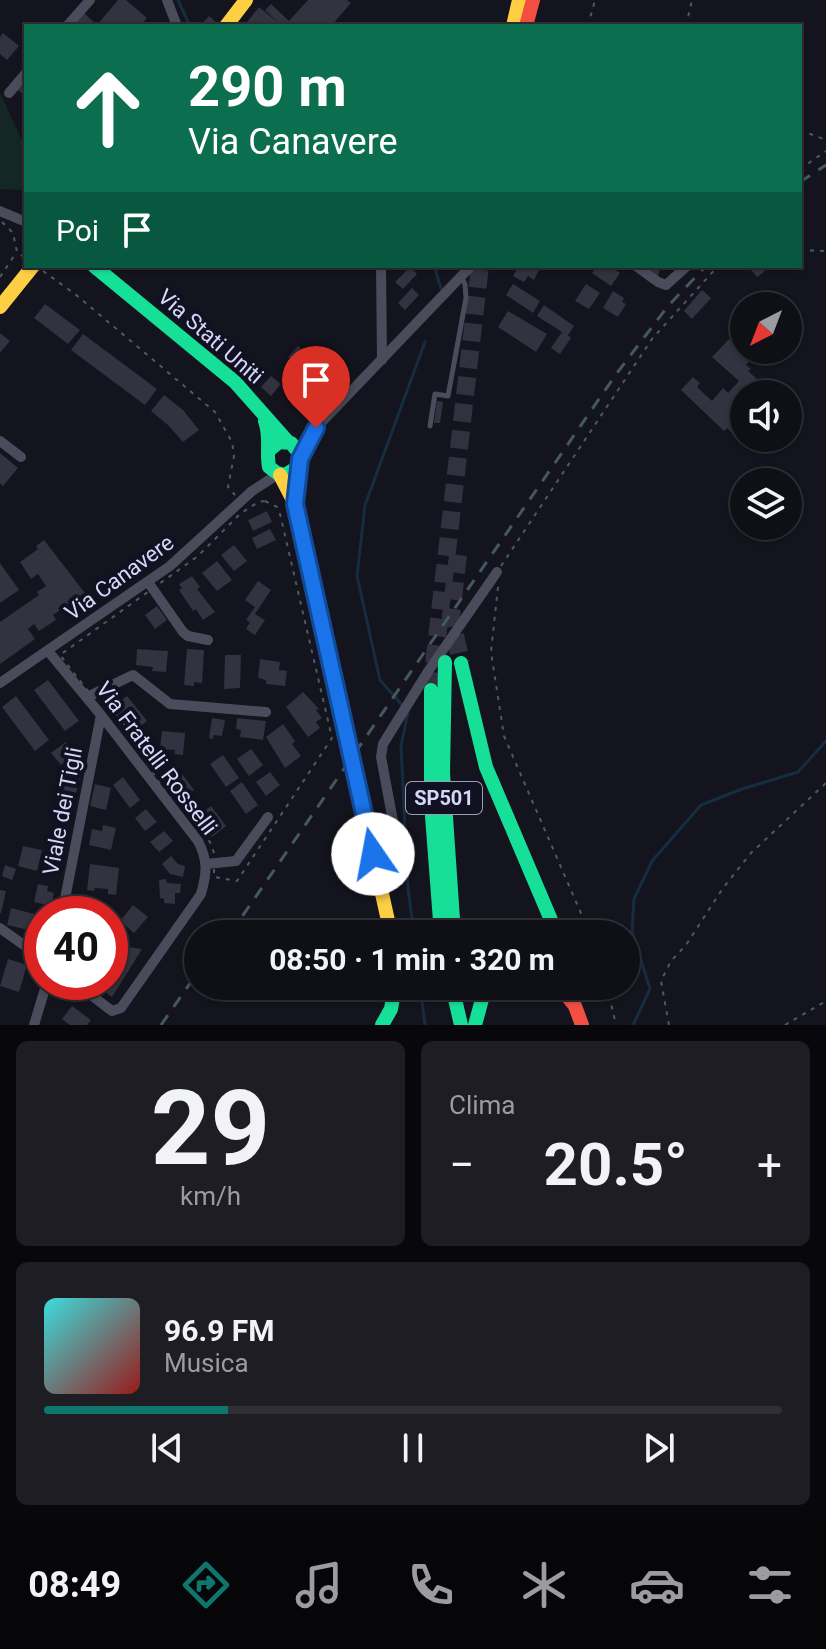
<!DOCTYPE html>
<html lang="it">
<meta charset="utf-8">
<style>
:root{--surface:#0f0f16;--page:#1d1d23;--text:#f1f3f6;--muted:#9b9ca1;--line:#2f2f35;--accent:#0f766e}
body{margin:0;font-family:Roboto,sans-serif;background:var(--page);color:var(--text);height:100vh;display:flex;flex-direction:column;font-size:30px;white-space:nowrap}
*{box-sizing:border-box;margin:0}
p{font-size:26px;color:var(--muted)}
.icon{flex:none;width:44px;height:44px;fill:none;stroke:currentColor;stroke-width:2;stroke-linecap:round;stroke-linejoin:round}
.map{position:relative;height:1025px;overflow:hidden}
.details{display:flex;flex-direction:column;gap:16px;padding:16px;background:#08080c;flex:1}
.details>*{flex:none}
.guide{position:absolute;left:24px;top:24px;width:778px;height:244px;border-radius:0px;box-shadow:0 2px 6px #0004,0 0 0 2px var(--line);background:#0b6e4f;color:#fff;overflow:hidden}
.needle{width:52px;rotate:222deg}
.fabs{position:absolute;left:730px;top:292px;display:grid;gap:16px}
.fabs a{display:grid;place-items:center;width:72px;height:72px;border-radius:50%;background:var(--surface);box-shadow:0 2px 6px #0004,0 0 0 2px var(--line);font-size:40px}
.speed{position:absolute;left:24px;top:896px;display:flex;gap:16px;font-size:40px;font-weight:700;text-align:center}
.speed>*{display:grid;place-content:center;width:104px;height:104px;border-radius:50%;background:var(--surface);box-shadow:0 2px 6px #0004,0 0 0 2px var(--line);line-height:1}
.speed .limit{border:12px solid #d22;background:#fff;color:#111}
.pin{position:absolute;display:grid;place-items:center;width:68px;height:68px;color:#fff;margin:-82px -34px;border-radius:50% 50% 50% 0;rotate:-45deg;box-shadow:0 0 8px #0007}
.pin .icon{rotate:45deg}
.me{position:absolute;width:88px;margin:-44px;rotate:348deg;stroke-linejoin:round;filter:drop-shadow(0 0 6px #0008)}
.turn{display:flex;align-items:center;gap:28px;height:168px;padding:0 32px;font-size:36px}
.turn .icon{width:104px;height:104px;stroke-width:2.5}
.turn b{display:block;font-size:56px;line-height:68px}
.then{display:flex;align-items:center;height:76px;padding:0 32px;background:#0003;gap:16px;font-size:30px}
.big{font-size:60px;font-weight:700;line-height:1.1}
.details .widget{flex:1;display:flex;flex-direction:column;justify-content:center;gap:12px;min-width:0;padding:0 28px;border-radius:12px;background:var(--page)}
.details .dial{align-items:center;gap:0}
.dial b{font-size:104px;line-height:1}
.song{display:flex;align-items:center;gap:24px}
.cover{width:96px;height:96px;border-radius:12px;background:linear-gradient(135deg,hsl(180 70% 55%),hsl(0 70% 35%))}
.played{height:8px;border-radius:4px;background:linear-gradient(90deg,var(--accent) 25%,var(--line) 25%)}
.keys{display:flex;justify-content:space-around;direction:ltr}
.heat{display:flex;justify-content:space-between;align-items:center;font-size:44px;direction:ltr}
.details .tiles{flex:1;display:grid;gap:16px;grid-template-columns:1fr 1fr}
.widget:last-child{grid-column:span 2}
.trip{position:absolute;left:184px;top:920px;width:456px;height:80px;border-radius:40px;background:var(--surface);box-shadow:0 2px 6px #0004,0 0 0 2px var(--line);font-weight:700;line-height:80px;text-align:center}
.tab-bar{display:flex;height:128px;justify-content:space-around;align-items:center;background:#060609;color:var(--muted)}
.tab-bar .icon{width:56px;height:56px}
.tab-bar .selected{color:var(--accent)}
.tab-bar b{font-size:36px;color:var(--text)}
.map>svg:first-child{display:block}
</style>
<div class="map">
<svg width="826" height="1025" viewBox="0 0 826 1025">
<rect width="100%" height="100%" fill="#14141e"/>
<!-- green -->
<path fill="#152725" d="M0 93 26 149V186L22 190 0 189Z"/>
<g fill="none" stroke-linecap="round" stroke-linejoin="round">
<!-- stream -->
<path stroke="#162d41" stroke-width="3" d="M178 0 190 26
M434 266 441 288
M403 706 380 680 357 576 365 505 425 342
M408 712 401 746 408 888 414 934
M420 986 425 1025
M633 1025 650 989 632 931 634 899 652 861 701 805 742 789 798 772 826 741"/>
</g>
<!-- building -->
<path fill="#323240" d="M118 0H126L147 18 140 26H73L84 13 97 25Z
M308 0H347L351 3 331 26H244L259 7 280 24 265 10 271 4 289 21Z
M209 16 217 23 215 26H200Z
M3 33 19 46 7 60 0 54V37Z
M26 81V97L18 90Z
M519 266 534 268 541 266 534 280 528 276 524 282 513 276Z
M597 266H610L620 273 611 286 592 273Z
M644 266H661L658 276Z
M748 266H761L765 271 757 277Z
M410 267 417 274 403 289 395 282Z
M513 284 540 301 533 313 506 295Z
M586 284 600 293 589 309 575 301Z
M412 288 419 295 405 310 398 303Z
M702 290 711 298 692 319 684 311Z
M613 291 624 298 622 302 626 304 618 317 603 308Z
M45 304 80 330 68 344 34 318Z
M544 305 574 326 568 335 571 338 560 354 551 348 562 332 537 316Z
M508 311 547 334 536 352 498 327Z
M0 333 10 341 0 353Z
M83 334 157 389 145 405 71 350Z
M729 339 751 359 746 365 751 369 748 371 774 394H744V435L739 440 727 428 724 431 681 390 693 377 700 383 697 387 712 401 723 388 728 393 739 381 712 357Z
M298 346 307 354 297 365 288 357Z
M313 359 322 368 312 379 303 371Z
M329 374 339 382 328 394 319 385Z
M271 376 281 384 271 396 261 387Z
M300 394 312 404 303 414 292 404Z
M164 395 183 410 199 430 183 442 169 426 151 411Z
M437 401 443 402 440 423H434Z
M0 453 18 468 3 486 0 483Z
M267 511 272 522 253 531 248 520Z
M270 529 276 540 257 549 252 538Z
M44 540 88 597 65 613 62 609 53 615 56 620 39 631 34 624 28 629 35 639 0 664V622L39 595 37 592 46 586 38 574 31 579 20 562 38 549 36 546Z
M234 545 247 561 234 571 221 555Z
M217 561 232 580 217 591 202 573Z
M0 563 19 590 0 603Z
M192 576 200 587 197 589 215 612 203 620 196 609 193 611 179 590 182 588 179 584Z
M258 581 271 590 255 614 265 620 255 635 246 629 250 622 246 620 255 607 245 600Z
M157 606 167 620 155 629 145 615Z
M137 649 168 651 166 672 152 671 153 667 136 665Z
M187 649 204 650 202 683 194 682V686L184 685Z
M225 655H241L240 688 224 689Z
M260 659 280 662 279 670 287 671 285 686 266 684V680L258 678Z
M48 680 79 721 65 731 34 690Z
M303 692 319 709 316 710 322 718 316 722 320 728 308 737 286 707Z
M16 696 49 740 35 751 2 707Z
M127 696 147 721 133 732 113 707Z
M212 718 225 720 222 736 214 735 213 739 209 738Z
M237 718 266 721 263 740 240 737 241 730 236 729Z
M283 724 295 741 292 744 301 756 285 768 266 737Z
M162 731 185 733 183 755 174 754 175 750 160 749Z
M66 742 75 754 61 765 51 753Z
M251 749 263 765 249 776 237 759Z
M223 755 239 778 226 787 210 764Z
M177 767 194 790 183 798 176 793 178 791 176 788 173 790 166 775Z
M270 772 280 785 266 796 256 782Z
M65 774 80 778 76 793 61 789Z
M123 777 140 800 130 808 113 785Z
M242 782 258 805 246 814 230 791Z
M95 784 111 788 106 810 90 806Z
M62 800 75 804 70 824 57 821Z
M211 806 226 826 212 837 197 817Z
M146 809 157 822 145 831 135 818Z
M103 825 116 828 111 850 89 845 92 829 102 831Z
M164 831 173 841 159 852 150 842Z
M52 840 63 843 57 865 46 862Z
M23 846 42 850 37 871 18 866Z
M171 856 178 864 185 866 183 877 170 874 162 864Z
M90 864 119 868 116 895 108 894V889L95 888 94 891 87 890Z
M5 865 16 869 12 880 2 876Z
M166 879 167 883 181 884 180 893H175V904L164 903V899L160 898 159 880Z
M38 884 48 886 47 891 54 893 51 906 34 902Z
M0 890 6 891 1 913H0Z
M133 905 148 917 134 933 120 921Z
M11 908 34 914 29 930 7 925Z
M29 930 42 934V947L26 943Z
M115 945 142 949 112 997 100 988 102 982H110V960Z
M8 959 27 965 19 992 0 986Z
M72 1006 91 1020 87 1025H70L62 1019Z"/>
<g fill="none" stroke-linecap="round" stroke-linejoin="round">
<!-- highway-tunnel -->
<path stroke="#31313f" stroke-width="18" stroke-dasharray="18 9" stroke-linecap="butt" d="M458 555 451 616 461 663
M431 690 480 266"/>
<!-- path -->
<path stroke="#4c5a61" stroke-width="2" stroke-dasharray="4 6" stroke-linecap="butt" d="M588 26 595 0
M686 26 692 0
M800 130 826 140
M800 169 826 151
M2 222 13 233 17 252 25 258
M800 250 826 251
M43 271 75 294 215 412 232 442 234 456 228 487 235 495
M0 277 16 253
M265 501 277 507 280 514 332 738 237 881 214 877V853L210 842 202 833 194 830 162 787 146 761 147 755 111 707 91 695 60 655 198 556 240 514 258 502Z
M501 566 652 339 718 266
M498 587 491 652 504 736 590 934
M607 986 616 1025
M669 1025 661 981 671 961 686 945 723 888 751 853 826 783
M785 1025 826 1001"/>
<!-- lane -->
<path stroke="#4a4c5c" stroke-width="5" d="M430 426 435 394 448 396 466 298 465 284 462 278"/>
<!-- street -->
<path stroke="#4a4c5c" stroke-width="10" d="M167 0 177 26
M67 26 90 0
M9 93 26 73
M0 211 26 222
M381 266 382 360
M636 266 658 282 666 285 687 266
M0 441 21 457
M301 458 316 428 471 266
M148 582 183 632 188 636 208 640
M48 651 101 715 198 841C208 860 207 873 201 894L121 1008 112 1011 74 982
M0 683 170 566 252 491 278 474
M87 697 133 675 170 704 266 712
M206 864 236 861 268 817
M379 880 394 866 399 853 381 757 383 744 429 670 497 572
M62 914 101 715
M0 928 42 958
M34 1025 47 982"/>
<!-- fast -->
<path stroke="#16e098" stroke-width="14" d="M94 266 235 382 288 442
M265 421C271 437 266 451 269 467L277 473 285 475 298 467 300 454 291 443 279 442 268 451
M445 662 443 773 454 934
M461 663 486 767 557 934
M431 690V787
M432 816 441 934
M452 986 461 1025
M382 1025 391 1009 395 986
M475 1025 484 992 491 986"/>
<!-- slow -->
<path stroke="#ffcf43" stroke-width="14" d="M226 26 246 0
M513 26 519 0
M0 307 33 266
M280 475 295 504 391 934"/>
<!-- jam -->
<path stroke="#f24e42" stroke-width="14" d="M526 26 533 0
M559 986 575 1006 582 1025"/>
<!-- rail -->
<path stroke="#445861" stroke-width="3" stroke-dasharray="12 10" stroke-linecap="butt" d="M800 182 826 165
M230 934 617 373 668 306 706 266
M161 1025 198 972"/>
</g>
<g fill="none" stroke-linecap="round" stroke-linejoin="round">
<!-- route casing -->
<g stroke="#114b97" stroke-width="20">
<path id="route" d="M316 428 300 459 295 504 373 854"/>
</g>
<!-- route -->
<use href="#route" stroke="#1a73e8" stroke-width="14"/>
</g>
<g text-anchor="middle" stroke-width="8" stroke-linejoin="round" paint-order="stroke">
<!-- shield labels -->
<rect fill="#111121" stroke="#9b9cb8" stroke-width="2" x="406" y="782" width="76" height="32" rx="6"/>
<g font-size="20" font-weight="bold" fill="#d6d7f9">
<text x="444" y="805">SP501</text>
</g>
<!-- street labels -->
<g font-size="22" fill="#d6d7f9" stroke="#111121">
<text transform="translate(211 336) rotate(41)" y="8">Via Stati Uniti</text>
<text transform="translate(119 577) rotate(-36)" y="8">Via Canavere</text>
<text transform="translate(157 758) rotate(53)" y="8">Via Fratelli Rosselli</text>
<text transform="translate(62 811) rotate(-79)" y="8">Viale dei Tigli</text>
</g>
</g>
</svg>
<div class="fabs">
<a><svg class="needle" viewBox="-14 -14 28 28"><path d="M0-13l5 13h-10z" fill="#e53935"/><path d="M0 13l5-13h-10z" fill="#9b9ca1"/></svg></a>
<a><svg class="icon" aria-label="sound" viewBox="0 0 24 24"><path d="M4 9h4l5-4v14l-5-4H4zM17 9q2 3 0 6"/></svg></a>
<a><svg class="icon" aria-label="layers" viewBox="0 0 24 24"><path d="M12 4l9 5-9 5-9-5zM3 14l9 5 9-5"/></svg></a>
</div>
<div class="speed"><div class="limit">40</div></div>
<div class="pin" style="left:316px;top:428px;background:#d93025"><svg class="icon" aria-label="arrive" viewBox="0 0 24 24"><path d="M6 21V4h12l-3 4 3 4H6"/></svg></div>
<svg class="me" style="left:373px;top:854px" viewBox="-20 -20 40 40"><circle r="19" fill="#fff"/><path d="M0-13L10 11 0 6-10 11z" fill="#1a73e8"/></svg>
<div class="trip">08:50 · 1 min · 320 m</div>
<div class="guide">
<div class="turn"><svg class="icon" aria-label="ahead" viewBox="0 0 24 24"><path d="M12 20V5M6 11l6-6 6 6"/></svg><div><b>290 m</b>Via Canavere</div></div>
<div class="then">Poi<svg class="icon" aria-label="arrive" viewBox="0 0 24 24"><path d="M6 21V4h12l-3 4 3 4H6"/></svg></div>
</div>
</div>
<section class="details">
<div class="tiles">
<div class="widget dial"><b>29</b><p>km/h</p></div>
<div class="widget"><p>Clima</p>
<div class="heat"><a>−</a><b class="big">20.5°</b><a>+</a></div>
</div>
<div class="widget">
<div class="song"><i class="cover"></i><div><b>96.9 FM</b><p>Musica</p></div></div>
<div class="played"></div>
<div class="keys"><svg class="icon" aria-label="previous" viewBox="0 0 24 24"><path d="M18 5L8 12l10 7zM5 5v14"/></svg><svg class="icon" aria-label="pause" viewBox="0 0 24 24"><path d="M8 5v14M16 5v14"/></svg><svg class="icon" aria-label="next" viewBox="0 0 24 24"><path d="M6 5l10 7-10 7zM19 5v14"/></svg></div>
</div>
</div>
</section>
<nav class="tab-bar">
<b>08:49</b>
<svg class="icon selected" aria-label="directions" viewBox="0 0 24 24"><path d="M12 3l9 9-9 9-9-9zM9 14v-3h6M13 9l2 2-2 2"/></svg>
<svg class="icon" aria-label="music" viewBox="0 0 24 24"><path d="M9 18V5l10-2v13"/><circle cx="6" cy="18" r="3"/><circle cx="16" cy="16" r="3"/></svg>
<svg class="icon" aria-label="phone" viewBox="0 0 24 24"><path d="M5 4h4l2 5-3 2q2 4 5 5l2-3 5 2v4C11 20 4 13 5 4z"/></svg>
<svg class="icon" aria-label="climate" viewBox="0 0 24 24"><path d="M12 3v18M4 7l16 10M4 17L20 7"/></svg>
<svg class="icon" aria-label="car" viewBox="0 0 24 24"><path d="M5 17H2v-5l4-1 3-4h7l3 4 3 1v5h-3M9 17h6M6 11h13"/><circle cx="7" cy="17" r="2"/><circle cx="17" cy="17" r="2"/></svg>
<svg class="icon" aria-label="filters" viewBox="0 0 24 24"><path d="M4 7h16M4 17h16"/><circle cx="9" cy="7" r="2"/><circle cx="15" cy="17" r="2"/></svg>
</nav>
